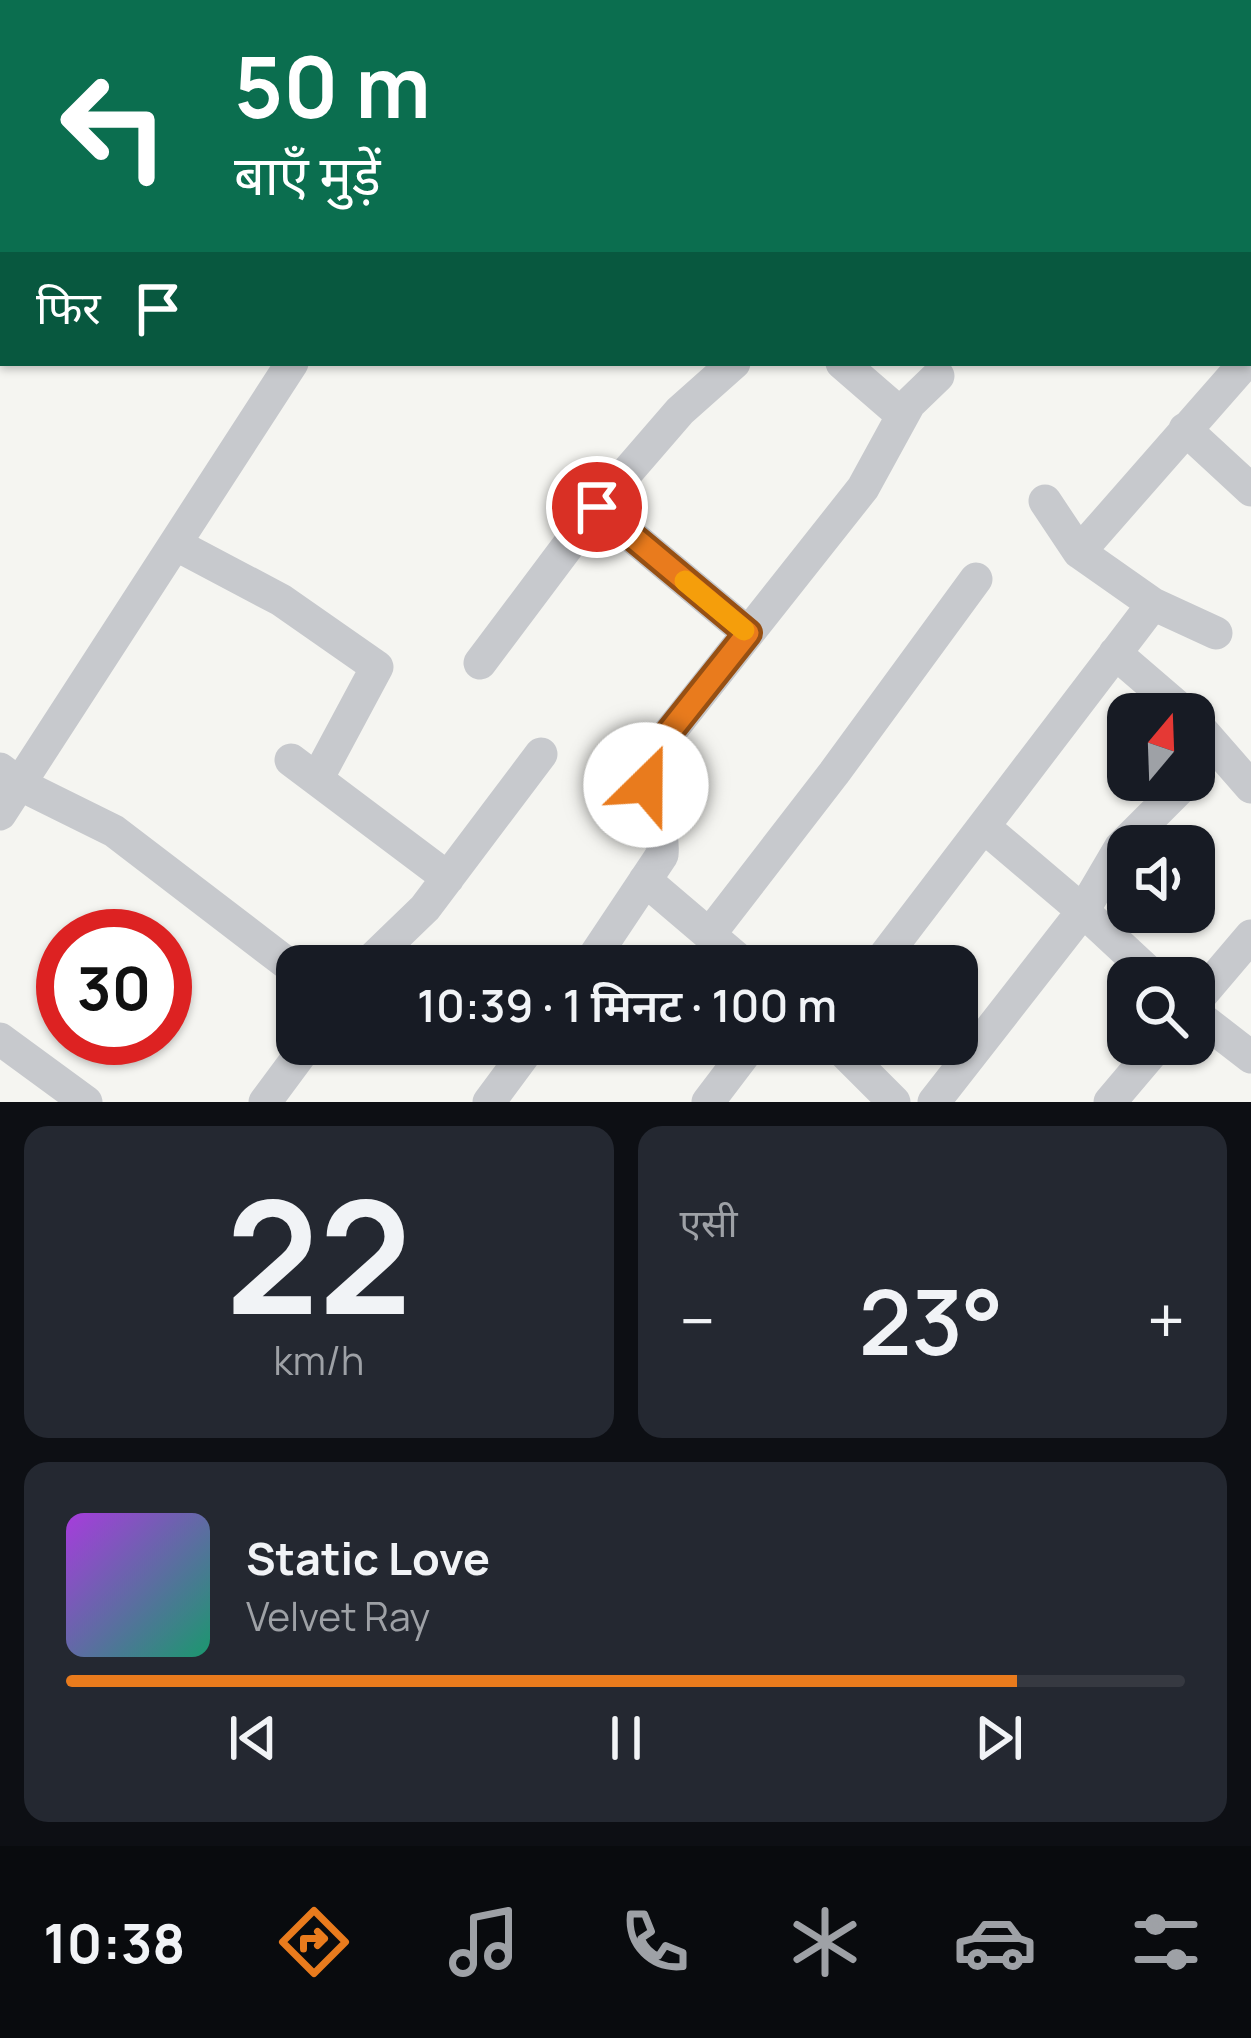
<!DOCTYPE html>
<html lang="hi">
<meta charset="utf-8">
<style>
:root{--surface:#171b24;--page:#242831;--text:#f1f3f6;--muted:#9ea1a6;--line:#363941;--accent:#e97b1d}
body{margin:0;font-family:Manrope,"Noto Sans Devanagari",sans-serif;background:var(--page);color:var(--text);height:100vh;display:flex;flex-direction:column;font-size:45px;white-space:nowrap}
*{box-sizing:border-box;margin:0}
p{font-size:39px;color:var(--muted)}
.icon{flex:none;width:66px;height:66px;fill:none;stroke:currentColor;stroke-width:2;stroke-linecap:round;stroke-linejoin:round}
.map{position:relative;height:1102px;overflow:hidden}
.details{display:flex;flex-direction:column;gap:24px;padding:24px;background:#0d0f14;flex:1}
.details>*{flex:none}
.top-card{position:absolute;left:0px;top:0px;width:1251px;height:366px;box-shadow:0 3px 9px #0004;background:#0b6e4f;color:#fff;overflow:hidden}
.needle{width:78px;rotate:19deg}
.controls{position:absolute;left:1107px;top:693px;display:grid;gap:24px}
.controls a{display:grid;place-items:center;width:108px;height:108px;border-radius:24px;background:var(--surface);box-shadow:0 3px 9px #0004;font-size:60px}
.speed{position:absolute;left:36px;top:909px;display:flex;gap:24px;font-size:60px;font-weight:700;text-align:center}
.speed>*{display:grid;place-content:center;width:156px;height:156px;border-radius:50%;background:var(--surface);box-shadow:0 3px 9px #0004;line-height:1}
.speed .limit{border:18px solid #d22;background:#fff;color:#111}
.pin{position:absolute;display:grid;place-items:center;width:102px;height:102px;color:#fff;margin:-51px;border:6px solid #fff;border-radius:50%;box-shadow:0 3px 12px #0007}
.me{position:absolute;width:132px;margin:-66px;rotate:23deg;stroke-linejoin:round;filter:drop-shadow(0 0 9px #0008)}
.turn{display:flex;align-items:center;gap:42px;height:252px;padding:0 36px;font-size:54px}
.turn .icon{width:156px;height:156px;stroke-width:2.5}
.turn b{display:block;font-size:84px;line-height:102px}
.then{display:flex;align-items:center;height:114px;padding:0 36px;background:#0003;gap:24px;font-size:45px}
.big{font-size:90px;font-weight:600;line-height:1.1}
.details .card{flex:1;display:flex;flex-direction:column;justify-content:center;gap:18px;min-width:0;padding:0 42px;border-radius:24px;background:var(--page)}
.details .dial{align-items:center;gap:0}
.dial b{font-size:156px;line-height:1}
.song{display:flex;align-items:center;gap:36px}
.cover{width:144px;height:144px;border-radius:18px;background:linear-gradient(135deg,hsl(280 70% 55%),hsl(160 70% 35%))}
.played{height:12px;border-radius:6px;background:linear-gradient(90deg,var(--accent) 85%,var(--line) 85%)}
.keys{display:flex;justify-content:space-around;direction:ltr}
.heat{display:flex;justify-content:space-between;align-items:center;font-size:66px;direction:ltr}
.details .tiles{flex:1;display:grid;gap:24px;grid-template-columns:1fr 1fr}
.card:last-child{grid-column:span 2}
.trip{position:absolute;left:276px;top:945px;width:702px;height:120px;border-radius:24px;background:var(--surface);box-shadow:0 3px 9px #0004;font-weight:600;line-height:120px;text-align:center}
.tabs{display:flex;height:192px;justify-content:space-around;align-items:center;background:#090b0e;color:var(--muted)}
.tabs .icon{width:84px;height:84px}
.tabs .current{color:var(--accent)}
.tabs b{font-size:54px;color:var(--text)}
.map>svg:first-child{display:block}
</style>
<div class="map">
<svg width="1251" height="1102" viewBox="0 0 1251 1102">
<rect width="100%" height="100%" fill="#f5f5f1"/>
<g fill="none" stroke-linecap="round" stroke-linejoin="round">
<!-- minor -->
<path stroke="#c7c9cd" stroke-width="33" d="M515 0 519 3
M866 0 870 3
M1207 3 1210 0
M1248 194 1251 191
M1248 329 1251 332
M842 363 902 415
M1185 429 1251 490
M1045 501 1079 552 1153 604 1216 633
M597 507 748 633
M175 544 281 600 377 667 317 779
M1079 552 1245 363
M1115 653 1186 714
M480 663 597 507 680 411 734 363
M1194 722 1251 787
M291 760 448 878
M0 769 21 785 114 831 297 971
M0 814 292 363
M984 827 1083 911 1155 978
M645 880 746 966
M709 935 834 773 976 579
M365 966 425 908 541 754
M588 966 662 855C664 834 656 822 651 803 647 788 646 776 647 761L863 488 909 404 938 376
M877 966 1153 604
M1194 1003 1251 936
M1194 1013 1251 1057
M0 1039 86 1102
M836 1044 894 1102
M265 1102 308 1044
M489 1102 532 1044
M708 1102 752 1044
M934 1102 1083 911 1120 848 1188 780
M1110 1102 1159 1044"/>
</g>
<g fill="none" stroke-linecap="round" stroke-linejoin="round">
<!-- route casing -->
<g stroke="#975013" stroke-width="30">
<path id="route" d="M597 507 748 633 647 760 646 785"/>
</g>
<!-- route -->
<use href="#route" stroke="#e97b1d" stroke-width="21"/>
<!-- slow -->
<path stroke="#f59e0b" stroke-width="21" d="M685 581 744 630"/>
</g>
</svg>
<div class="controls">
<a><svg class="needle" viewBox="-14 -14 28 28"><path d="M0-13l5 13h-10z" fill="#e53935"/><path d="M0 13l5-13h-10z" fill="#9ea1a6"/></svg></a>
<a><svg class="icon" aria-label="sound" viewBox="0 0 24 24"><path d="M4 9h4l5-4v14l-5-4H4zM17 9q2 3 0 6"/></svg></a>
<a><svg class="icon" aria-label="search" viewBox="0 0 24 24"><circle cx="10" cy="10" r="6"/><path d="M15 15l6 6"/></svg></a>
</div>
<div class="speed"><div class="limit">30</div></div>
<div class="pin" style="left:597px;top:507px;background:#d93025"><svg class="icon" aria-label="arrive" viewBox="0 0 24 24"><path d="M6 21V4h12l-3 4 3 4H6"/></svg></div>
<svg class="me" style="left:646px;top:785px" viewBox="-20 -20 40 40"><circle r="19" fill="#fff"/><path d="M0-13L10 11 0 6-10 11z" fill="#e97b1d"/></svg>
<div class="trip">10:39 · 1 मिनट · 100 m</div>
<div class="top-card">
<div class="turn"><svg class="icon" aria-label="left" viewBox="0 0 24 24"><path d="M17 20v-9H6M10 6l-5 5 5 5"/></svg><div><b>50 m</b>बाएँ मुड़ें</div></div>
<div class="then">फिर<svg class="icon" aria-label="arrive" viewBox="0 0 24 24"><path d="M6 21V4h12l-3 4 3 4H6"/></svg></div>
</div>
</div>
<section class="details">
<div class="tiles">
<div class="card dial"><b>22</b><p>km/h</p></div>
<div class="card"><p>एसी</p>
<div class="heat"><a>−</a><b class="big">23°</b><a>+</a></div>
</div>
<div class="card">
<div class="song"><i class="cover"></i><div><b>Static Love</b><p>Velvet Ray</p></div></div>
<div class="played"></div>
<div class="keys"><svg class="icon" aria-label="previous" viewBox="0 0 24 24"><path d="M18 5L8 12l10 7zM5 5v14"/></svg><svg class="icon" aria-label="pause" viewBox="0 0 24 24"><path d="M8 5v14M16 5v14"/></svg><svg class="icon" aria-label="next" viewBox="0 0 24 24"><path d="M6 5l10 7-10 7zM19 5v14"/></svg></div>
</div>
</div>
</section>
<nav class="tabs">
<b>10:38</b>
<svg class="icon current" aria-label="directions" viewBox="0 0 24 24"><path d="M12 3l9 9-9 9-9-9zM9 14v-3h6M13 9l2 2-2 2"/></svg>
<svg class="icon" aria-label="music" viewBox="0 0 24 24"><path d="M9 18V5l10-2v13"/><circle cx="6" cy="18" r="3"/><circle cx="16" cy="16" r="3"/></svg>
<svg class="icon" aria-label="phone" viewBox="0 0 24 24"><path d="M5 4h4l2 5-3 2q2 4 5 5l2-3 5 2v4C11 20 4 13 5 4z"/></svg>
<svg class="icon" aria-label="climate" viewBox="0 0 24 24"><path d="M12 3v18M4 7l16 10M4 17L20 7"/></svg>
<svg class="icon" aria-label="car" viewBox="0 0 24 24"><path d="M5 17H2v-5l4-1 3-4h7l3 4 3 1v5h-3M9 17h6M6 11h13"/><circle cx="7" cy="17" r="2"/><circle cx="17" cy="17" r="2"/></svg>
<svg class="icon" aria-label="filters" viewBox="0 0 24 24"><path d="M4 7h16M4 17h16"/><circle cx="9" cy="7" r="2"/><circle cx="15" cy="17" r="2"/></svg>
</nav>
